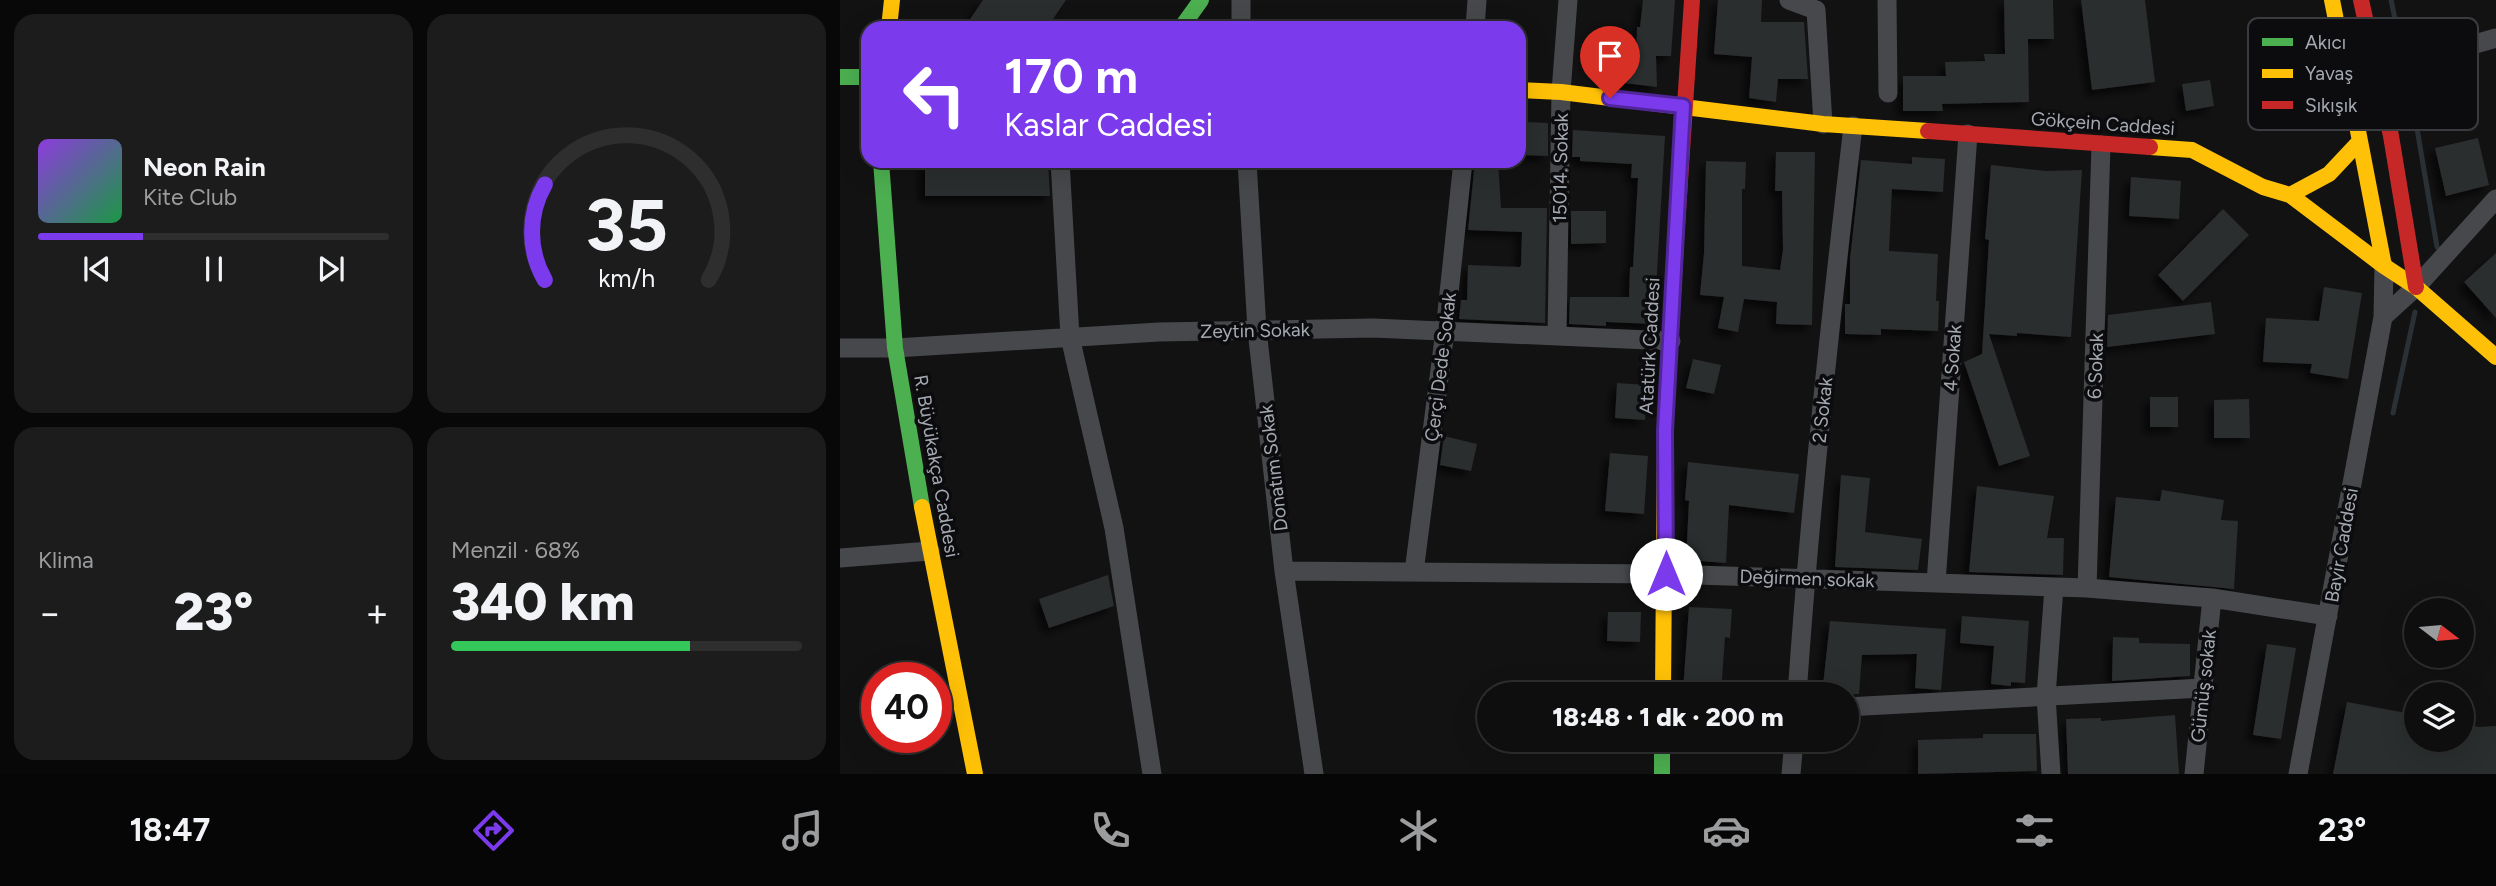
<!DOCTYPE html>
<html lang="tr">
<meta charset="utf-8">
<style>
:root{--surface:#0e0e0e;--page:#1c1c1c;--text:#f1f3f6;--muted:#9b9c9e;--line:#2e2e2e;--accent:#7c3aed}
body{margin:0;font-family:Figtree,sans-serif;background:var(--page);color:var(--text);height:100vh;display:flex;flex-direction:column;font-size:26px;white-space:nowrap}
*{box-sizing:border-box;margin:0}
p{font-size:23px;color:var(--muted)}
.icon{flex:none;width:38px;height:38px;fill:none;stroke:currentColor;stroke-width:2;stroke-linecap:round;stroke-linejoin:round}
.map{position:relative;flex:1;overflow:hidden}
.drawer{display:flex;flex-direction:column;gap:14px;padding:14px;background:#080808;width:840px}
.drawer>*{flex:none}
.hud{position:absolute;left:21px;top:21px;width:665px;height:147px;border-radius:21px;box-shadow:0 7px 28px #0002,0 0 0 2px var(--line);background:#7c3aed;color:#fff;overflow:hidden}
.needle{width:46px;rotate:106deg}
.tools{position:absolute;left:1564px;top:598px;display:grid;gap:14px}
.tools a{display:grid;place-items:center;width:70px;height:70px;border-radius:50%;background:var(--surface);box-shadow:0 7px 28px #0002,0 0 0 2px var(--line);font-size:35px}
.speed{position:absolute;left:21px;top:662px;display:flex;gap:14px;font-size:35px;font-weight:700;text-align:center}
.speed>*{display:grid;place-content:center;width:91px;height:91px;border-radius:50%;background:var(--surface);box-shadow:0 7px 28px #0002,0 0 0 2px var(--line);line-height:1}
.speed .limit{border:10px solid #d22;background:#fff;color:#111}
.pin{position:absolute;display:grid;place-items:center;width:60px;height:60px;color:#fff;margin:-72px -30px;border-radius:50% 50% 50% 0;rotate:-45deg;box-shadow:0 0 7px #0007}
.pin .icon{rotate:45deg}
.me{position:absolute;width:77px;margin:-38px;rotate:0deg;stroke-linejoin:round;filter:drop-shadow(0 0 5px #0008)}
.turn{display:flex;align-items:center;gap:24px;height:147px;padding:0 28px;font-size:32px}
.turn .icon{width:91px;height:91px;stroke-width:2.5}
.turn b{display:block;font-size:49px;line-height:60px}
.big{font-size:52px;font-weight:800;line-height:1.1}
.drawer .tile{flex:1;display:flex;flex-direction:column;justify-content:center;gap:10px;min-width:0;padding:0 24px;border-radius:21px;background:var(--page)}
.drawer .dial{align-items:center;gap:0}
.dial svg{height:182px;overflow:visible;fill:none;stroke:var(--line);stroke-width:7;stroke-linecap:round;text-anchor:middle}
.dial text{fill:var(--text);stroke:none}
.song{display:flex;align-items:center;gap:21px}
.cover{width:84px;height:84px;border-radius:10px;background:linear-gradient(135deg,hsl(270 70% 55%),hsl(140 70% 35%))}
.played{height:7px;border-radius:4px;background:linear-gradient(90deg,var(--accent) 30%,var(--line) 30%)}
.keys{display:flex;justify-content:space-around;direction:ltr}
.heat{display:flex;justify-content:space-between;align-items:center;font-size:38px;direction:ltr}
.charge{height:10px;border-radius:5px;background:linear-gradient(90deg,#34c759 68%,var(--line) 0)}
.drawer .tiles{flex:1;display:grid;gap:14px;grid-template-columns:repeat(2,1fr)}
.trip{position:absolute;left:637px;top:682px;width:382px;height:70px;border-radius:35px;background:var(--surface);box-shadow:0 7px 28px #0002,0 0 0 2px var(--line);font-weight:800;line-height:70px;text-align:center}
.menu{display:flex;height:112px;justify-content:space-around;align-items:center;background:#060606;color:var(--muted)}
.menu .icon{width:49px;height:49px}
.menu .current{color:var(--accent)}
.menu b{font-size:32px;color:var(--text)}
main{display:flex;flex:1;min-height:0}
.map>svg:first-child{display:block}
</style>
<main>
<section class="drawer">
<div class="tiles">
<div class="tile">
<div class="song"><i class="cover"></i><div><b>Neon Rain</b><p>Kite Club</p></div></div>
<div class="played"></div>
<div class="keys"><svg class="icon" aria-label="previous" viewBox="0 0 24 24"><path d="M18 5L8 12l10 7zM5 5v14"/></svg><svg class="icon" aria-label="pause" viewBox="0 0 24 24"><path d="M8 5v14M16 5v14"/></svg><svg class="icon" aria-label="next" viewBox="0 0 24 24"><path d="M6 5l10 7-10 7zM19 5v14"/></svg></div>
</div>
<div class="tile dial"><svg viewBox="0 0 100 80">
<path d="M14 69A42 42 0 1 1 86 69"/>
<path d="M14 69A42 42 0 0 1 14 27" stroke="#7c3aed"/>
<text x="50" y="56" font-size="32" font-weight="700">35</text>
<text x="50" y="72" font-size="11">km/h</text>
</svg></div>
<div class="tile"><p>Klima</p>
<div class="heat"><a>−</a><b class="big">23°</b><a>+</a></div>
</div>
<div class="tile"><p>Menzil · 68%</p><b class="big">340 km</b><div class="charge"></div></div>
</div>
</section>
<div class="map">
<svg width="1656" height="774" viewBox="0 0 1656 774">
<defs>
<filter id="shadow"><feDropShadow dx="-6" dy="6" stdDeviation="3.5" flood-color="#0009"/></filter>
</defs>
<rect width="100%" height="100%" fill="#121212"/>
<g fill="none" stroke-linecap="round" stroke-linejoin="round">
<!-- stream -->
<path stroke="#2a3136" stroke-width="5" d="M1551 0 1572 99 1597 247
M1553 413 1575 312"/>
</g>
<!-- building -->
<path fill="#2c2d2e" filter="url(#shadow)" d="M143 0H226L207 28H124Z
M803 0H835L831 56H816L817 87 784 83V67H796L797 27H800Z
M878 0H922L921 22H964L968 79H938L936 102 909 98 912 57 874 54Z
M1164 0H1213L1214 39H1188L1189 102 1102 104 1103 111H1063V76H1106L1105 62 1145 61 1144 54H1165Z
M1241 0H1305L1315 82 1252 90Z
M1370 80 1374 106 1346 111 1342 84Z
M685 122 708 123V156L683 155Z
M733 130 825 136 814 324 766 322V326L729 324 730 297H789L790 267H793L798 178H791L792 164 740 161V157H732Z
M1638 138 1649 185 1606 196 1595 148Z
M936 152H975L972 325 936 324 937 302 904 299 898 332 878 328 884 297 860 295 864 253 866 161 906 162 905 189H902V266L940 270 943 249 942 191H935Z
M1072 157 1105 159 1103 192 1052 189 1049 251 1098 254 1096 301H1099L1098 331 1041 329V335L1005 334V304H1010V259L1021 160 1072 164Z
M85 161H208L210 196H85Z
M635 161H658L661 208H707L705 323 619 319 621 300H627L628 265 680 267 681 265 682 232 628 230Z
M1151 165 1206 171 1242 170 1231 337 1177 333V336L1149 334 1190 456 1159 466 1124 362 1142 354 1149 240 1145 239Z
M1291 177 1341 181 1339 219 1289 216Z
M1383 209 1409 235 1343 301 1318 275Z
M731 211H766V243L731 244Z
M1656 253V318L1624 282Z
M1484 287 1522 293 1508 379 1470 373 1472 364 1423 362 1426 318 1479 321Z
M1371 302 1375 334 1267 347 1268 315Z
M853 359 881 365 874 394 846 388Z
M777 383 807 385 805 420 775 418Z
M1310 397H1338V427H1310Z
M1409 399 1410 438H1374V400Z
M604 436 637 444 631 471 600 465Z
M770 453 808 456 804 514 765 511Z
M848 462 959 474 954 513 889 505 886 563 846 560 849 501 845 500Z
M1001 475 1030 478 1025 532 1082 539 1078 570 995 567Z
M1137 486 1214 496 1207 538H1224L1223 575 1129 572Z
M1322 490 1384 500 1381 520 1398 521 1394 589 1269 577 1276 497 1320 501Z
M268 575 274 606 209 628 199 599Z
M849 607 892 609 890 638 885 637 881 693 843 691Z
M768 612H801L800 642 767 641Z
M1122 616 1189 621 1185 683 1171 682V686L1151 684 1154 646 1120 643Z
M990 621 1106 629 1101 690 1075 688 1077 654 1022 655 1019 694 982 695Z
M1273 637 1299 638V643L1350 644V676L1272 681Z
M1427 644 1456 648 1441 739 1413 735Z
M1507 702 1577 715V740H1622V724L1639 727 1656 726V774H1493Z
M1335 715 1339 774H1228L1226 719 1261 718V721Z
M1143 734H1196L1197 771 1078 774V740L1143 738Z"/>
<g fill="none" stroke-linecap="round" stroke-linejoin="round">
<!-- street -->
<path stroke="#46484b" stroke-width="19" d="M401 0V28
M949 0 976 10 983 124
M1047 0 1048 93
M635 28 637 0
M1538 72 1656 38
M220 161 230 337 274 528 312 774
M407 161 417 330 444 571 474 774
M1543 317 1576 287 1656 199
M717 336 721 92 728 0
M0 348H55L319 332 533 328 831 341
M0 558 90 551
M444 571 826 574 1247 588 1372 598 1488 616
M574 572 605 331 623 161
M1096 583 1128 134
M1247 588 1261 145
M957 695C970 505 991 315 1013 126
M1006 707 1363 688
M951 774 954 740
M1211 774 1206 696 1214 587
M1354 774 1372 598
M1458 774 1543 317 1544 266"/>
<!-- fast -->
<path stroke="#4caf50" stroke-width="16" d="M341 28 361 0
M0 77H28
M41 161 55 348 82 507
M822 740V774"/>
<!-- slow -->
<path stroke="#ffc107" stroke-width="16" d="M49 28 52 0
M679 90 721 92 983 124 1088 131
M1520 141 1544 266
M1310 147 1352 150 1423 187 1450 195 1544 266 1576 287 1656 357
M1450 195 1489 174 1520 141 1492 0
M82 507 135 774
M823 695 825 431 836 241"/>
<!-- jam -->
<path stroke="#c62828" stroke-width="16" d="M1521 0 1551 136 1576 287
M1088 131 1310 147
M836 241 852 0"/>
</g>
<g fill="none" stroke-linecap="round" stroke-linejoin="round">
<!-- route casing -->
<g stroke="#51269a" stroke-width="18">
<path id="route" d="M770 98 843 106 825 431 826 574"/>
</g>
<!-- route -->
<use href="#route" stroke="#7c3aed" stroke-width="12"/>
</g>
<g text-anchor="middle" stroke-width="7" stroke-linejoin="round" paint-order="stroke">
<!-- street labels -->
<g font-size="19" fill="#a4a9b2" stroke="#0c0c0e">
<text transform="translate(1263 123) rotate(4)" y="7">Gökçein Caddesi</text>
<text transform="translate(720 168) rotate(-89)" y="7">15014. Sokak</text>
<text transform="translate(415 330) rotate(-1)" y="7">Zeytin Sokak</text>
<text transform="translate(809 346) rotate(-87)" y="7">Atatürk Caddesi</text>
<text transform="translate(1112 358) rotate(-86)" y="7">4 Sokak</text>
<text transform="translate(1255 366) rotate(-88)" y="7">6 Sokak</text>
<text transform="translate(600 367) rotate(-83)" y="7">Çerçi Dede Sokak</text>
<text transform="translate(982 410) rotate(-84)" y="7">2 Sokak</text>
<text transform="translate(97 466) rotate(80)" y="7">R. Büyükakça Caddesi</text>
<text transform="translate(433 468) rotate(-97)" y="7">Donatım Sokak</text>
<text transform="translate(1501 545) rotate(-80)" y="7">Bayir Caddesi</text>
<text transform="translate(967 578) rotate(2)" y="7">Değirmen sokak</text>
<text transform="translate(1363 686) rotate(-84)" y="7">Gümüş sokak</text>
</g>
</g>
<!-- legend -->
<rect x="1408" y="18" width="230" height="112" rx="10" fill="#0c0c0e" stroke="#3a3b3f" stroke-width="2"/>
<rect x="1422" y="38" width="31" height="8" fill="#4caf50"/>
<rect x="1422" y="69" width="31" height="9" fill="#ffc107"/>
<rect x="1422" y="101" width="31" height="8" fill="#c62828"/>
<g font-size="19" fill="#a4a9b2">
<text x="1465" y="49">Akıcı</text>
<text x="1465" y="80">Yavaş</text>
<text x="1465" y="112">Sıkışık</text>
</g>
</svg>
<div class="tools">
<a><svg class="needle" viewBox="-14 -14 28 28"><path d="M0-13l5 13h-10z" fill="#e53935"/><path d="M0 13l5-13h-10z" fill="#9b9c9e"/></svg></a>
<a><svg class="icon" aria-label="layers" viewBox="0 0 24 24"><path d="M12 4l9 5-9 5-9-5zM3 14l9 5 9-5"/></svg></a>
</div>
<div class="speed"><div class="limit">40</div></div>
<div class="pin" style="left:770px;top:98px;background:#d93025"><svg class="icon" aria-label="arrive" viewBox="0 0 24 24"><path d="M6 21V4h12l-3 4 3 4H6"/></svg></div>
<svg class="me" style="left:826px;top:574px" viewBox="-20 -20 40 40"><circle r="19" fill="#fff"/><path d="M0-13L10 11 0 6-10 11z" fill="#7c3aed"/></svg>
<div class="trip">18:48 · 1 dk · 200 m</div>
<div class="hud">
<div class="turn"><svg class="icon" aria-label="left" viewBox="0 0 24 24"><path d="M17 20v-9H6M10 6l-5 5 5 5"/></svg><div><b>170 m</b>Kaslar Caddesi</div></div>
</div>
</div>
</main>
<nav class="menu">
<b>18:47</b>
<svg class="icon current" aria-label="directions" viewBox="0 0 24 24"><path d="M12 3l9 9-9 9-9-9zM9 14v-3h6M13 9l2 2-2 2"/></svg>
<svg class="icon" aria-label="music" viewBox="0 0 24 24"><path d="M9 18V5l10-2v13"/><circle cx="6" cy="18" r="3"/><circle cx="16" cy="16" r="3"/></svg>
<svg class="icon" aria-label="phone" viewBox="0 0 24 24"><path d="M5 4h4l2 5-3 2q2 4 5 5l2-3 5 2v4C11 20 4 13 5 4z"/></svg>
<svg class="icon" aria-label="climate" viewBox="0 0 24 24"><path d="M12 3v18M4 7l16 10M4 17L20 7"/></svg>
<svg class="icon" aria-label="car" viewBox="0 0 24 24"><path d="M5 17H2v-5l4-1 3-4h7l3 4 3 1v5h-3M9 17h6M6 11h13"/><circle cx="7" cy="17" r="2"/><circle cx="17" cy="17" r="2"/></svg>
<svg class="icon" aria-label="filters" viewBox="0 0 24 24"><path d="M4 7h16M4 17h16"/><circle cx="9" cy="7" r="2"/><circle cx="15" cy="17" r="2"/></svg>
<b>23°</b>
</nav>
